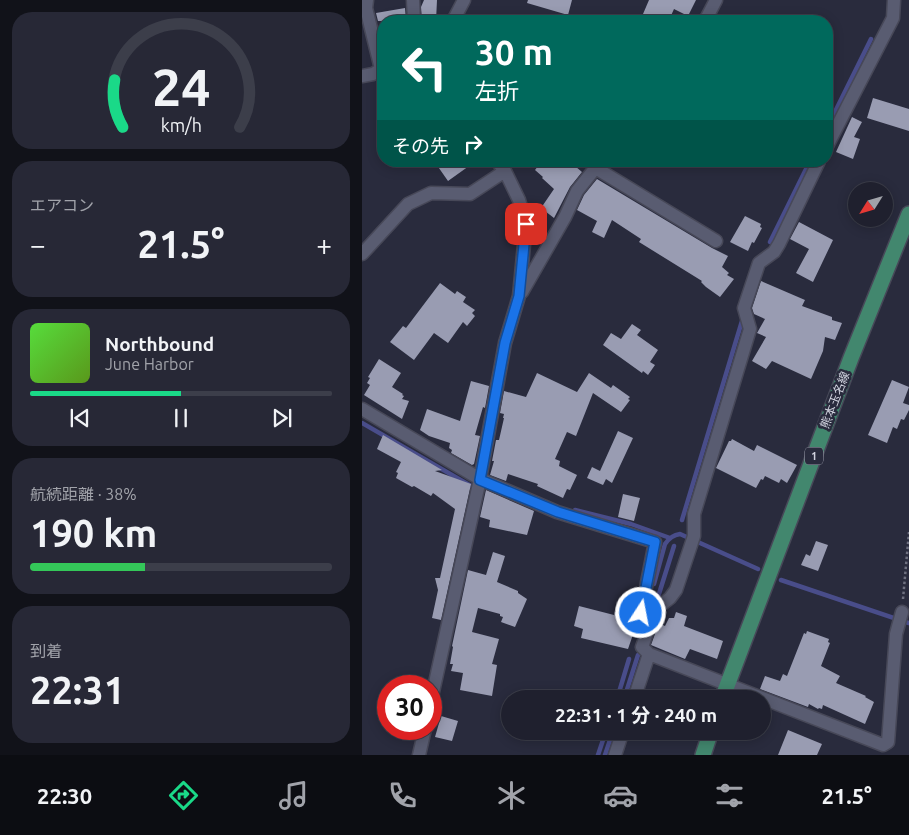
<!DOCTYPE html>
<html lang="ja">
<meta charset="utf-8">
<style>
:root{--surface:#1f202e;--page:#272836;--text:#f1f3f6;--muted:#a1a3aa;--line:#3c3e4a;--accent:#1ad988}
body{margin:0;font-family:Ubuntu,"Noto Sans JP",sans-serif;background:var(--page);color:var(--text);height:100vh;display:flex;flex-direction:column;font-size:19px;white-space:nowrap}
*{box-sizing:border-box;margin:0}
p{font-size:16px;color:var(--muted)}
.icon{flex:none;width:28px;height:28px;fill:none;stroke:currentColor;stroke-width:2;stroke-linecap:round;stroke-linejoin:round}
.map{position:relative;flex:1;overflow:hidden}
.panel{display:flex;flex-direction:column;gap:12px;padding:12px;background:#111219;width:362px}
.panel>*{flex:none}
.guide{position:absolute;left:15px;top:15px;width:456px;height:152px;border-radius:20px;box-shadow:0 2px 12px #0003,0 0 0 1px var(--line);background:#00695c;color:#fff;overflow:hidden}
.needle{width:32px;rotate:233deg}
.fabs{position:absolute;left:486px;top:182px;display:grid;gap:10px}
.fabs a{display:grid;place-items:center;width:45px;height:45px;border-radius:50%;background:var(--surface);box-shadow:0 2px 12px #0003,0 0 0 1px var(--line);font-size:25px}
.speed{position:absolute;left:15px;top:675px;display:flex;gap:10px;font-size:25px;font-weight:700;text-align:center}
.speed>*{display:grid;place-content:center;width:65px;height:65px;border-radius:50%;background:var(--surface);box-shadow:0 2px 12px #0003,0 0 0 1px var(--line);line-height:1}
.speed .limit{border:8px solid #d22;background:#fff;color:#111}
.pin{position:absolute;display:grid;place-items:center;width:42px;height:42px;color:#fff;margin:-21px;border-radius:10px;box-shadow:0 2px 8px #0006}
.me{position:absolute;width:55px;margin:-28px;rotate:11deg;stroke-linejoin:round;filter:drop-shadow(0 0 4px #0008)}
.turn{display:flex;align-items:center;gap:18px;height:105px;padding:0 15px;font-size:22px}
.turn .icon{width:65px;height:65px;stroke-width:2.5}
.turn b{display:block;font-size:35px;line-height:42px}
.then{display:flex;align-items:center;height:48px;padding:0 15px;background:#0003;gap:10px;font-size:19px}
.big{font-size:38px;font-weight:700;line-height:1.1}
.panel .widget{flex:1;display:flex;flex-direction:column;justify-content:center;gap:8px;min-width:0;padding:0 18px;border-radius:20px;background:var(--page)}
.panel .dial{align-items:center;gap:0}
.dial svg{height:130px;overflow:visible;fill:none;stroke:var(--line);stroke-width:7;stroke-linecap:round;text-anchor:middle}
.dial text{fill:var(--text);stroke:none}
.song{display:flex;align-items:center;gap:15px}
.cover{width:60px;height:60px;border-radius:8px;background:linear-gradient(135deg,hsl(110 70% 55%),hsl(90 70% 35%))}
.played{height:5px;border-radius:2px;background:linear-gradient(90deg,var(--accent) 50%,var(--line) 50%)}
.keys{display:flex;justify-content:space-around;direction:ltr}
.heat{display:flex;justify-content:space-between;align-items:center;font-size:28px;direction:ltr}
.charge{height:8px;border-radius:4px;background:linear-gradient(90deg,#34c759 38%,var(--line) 0)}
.trip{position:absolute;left:139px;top:690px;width:270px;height:50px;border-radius:25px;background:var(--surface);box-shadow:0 2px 12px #0003,0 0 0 1px var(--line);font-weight:700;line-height:50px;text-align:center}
.tabs{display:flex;height:80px;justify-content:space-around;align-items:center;background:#0c0d12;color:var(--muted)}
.tabs .icon{width:35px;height:35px}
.tabs .selected{color:var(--accent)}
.tabs b{font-size:22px;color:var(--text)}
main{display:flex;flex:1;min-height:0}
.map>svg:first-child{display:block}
</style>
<main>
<section class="panel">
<div class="widget dial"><svg viewBox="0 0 100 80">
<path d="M14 69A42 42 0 1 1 86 69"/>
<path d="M14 69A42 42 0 0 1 9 40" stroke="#1ad988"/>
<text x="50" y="56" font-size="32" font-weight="700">24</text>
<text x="50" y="72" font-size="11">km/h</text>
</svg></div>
<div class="widget"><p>エアコン</p>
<div class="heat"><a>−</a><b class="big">21.5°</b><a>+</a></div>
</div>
<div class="widget">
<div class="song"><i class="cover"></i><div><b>Northbound</b><p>June Harbor</p></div></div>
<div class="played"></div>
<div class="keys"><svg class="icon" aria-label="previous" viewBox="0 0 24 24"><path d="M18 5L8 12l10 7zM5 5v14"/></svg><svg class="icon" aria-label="pause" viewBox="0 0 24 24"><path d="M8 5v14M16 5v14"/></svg><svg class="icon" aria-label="next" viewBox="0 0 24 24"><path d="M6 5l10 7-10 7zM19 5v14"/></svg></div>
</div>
<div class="widget"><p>航続距離 · 38%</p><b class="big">190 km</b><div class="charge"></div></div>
<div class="widget"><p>到着</p><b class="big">22:31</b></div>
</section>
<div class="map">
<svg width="547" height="755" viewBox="0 0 547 755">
<rect width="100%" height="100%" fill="#292b3d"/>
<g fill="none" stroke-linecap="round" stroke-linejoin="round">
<!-- stream -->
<path stroke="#494d8a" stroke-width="4.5" d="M465 128 509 39
M408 242 448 161
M0 423 109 486
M213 510 269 524 308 538
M320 520 380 321
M419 580 547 623
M292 584 303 544C307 538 311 535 318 534L396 569
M296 597 312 546
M255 699 267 659
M262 699 276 655
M236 755 244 731
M243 755 251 731"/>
</g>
<!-- building -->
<path fill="#999cb2" d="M62 0H75L74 21H60L59 7Z
M166 0H210L206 15 165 3Z
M287 0H334L326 16 312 9 307 20 300 17 299 21H278Z
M43 8 44 21H16L14 13Z
M511 98 547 109V131L505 118Z
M490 117 500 122 492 137 498 139 491 159 474 152Z
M72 161H114L86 181Z
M180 161H207L220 172 208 187 192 218 179 208 192 189 180 178 181 177 173 170Z
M235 179 350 248 366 256 360 267 367 273 365 275 372 279 358 297 344 287 339 282 340 281 277 242 279 239 250 220 242 238 230 232 235 221 215 210 222 195Z
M383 216 399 224 398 227 400 228 392 243 390 242 386 251 368 242Z
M437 222 471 240 451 282 434 273 447 249 428 239Z
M399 281 443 300 440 306 470 317V320L480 323 473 340 463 337 461 351 449 379 410 361 404 369 390 361 404 337 395 333 403 319 392 314 390 308Z
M78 283 93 294 95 291 104 297 101 302 113 310 110 313 113 316 105 326 101 322 86 343 72 333 52 360 28 342 41 326 44 328Z
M270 324 279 330 275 335 296 350 288 362 293 365 286 375 281 371 280 373 241 345 249 333 259 339Z
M17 359 39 373 30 387 41 394 40 395 42 396 40 399 47 401 40 419 2 395 8 385 5 383 8 378 6 377Z
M175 373 215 392 227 373 249 388 251 385 268 397 266 399 268 400 259 412 231 393 214 436 205 432 193 459 198 461 197 466 215 475 208 490 205 489 201 498 175 486 176 484 146 474 144 481 128 475 132 461H130L134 440H137L142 418H141L142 414 138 413 142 391 164 397Z
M530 380 547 387 541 403 547 405V410L542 420 539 419 535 429 531 427 525 443 506 435Z
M109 381 127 386 123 408 121 407 113 435 118 436 112 464 110 465 89 453 90 450 87 448 88 443 67 436 58 430 65 409 98 421Z
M256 431 271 438 250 483 244 479 241 485 225 478 230 467 238 471Z
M21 435 80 470 73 471 109 484 79 620 70 618 76 590 73 578H78L93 509 71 493 69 496 52 486 50 487 34 478 36 473 34 472 39 462 15 449Z
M370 439 392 451 395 445 435 465 425 483 419 479 417 483 403 476 401 480 399 479 394 488 354 468 367 441H369Z
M124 490 172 511 165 535 127 527 128 520 118 517Z
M261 494 278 498 272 521 256 517Z
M454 541 466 545 456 571 439 565 444 554 448 556Z
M131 552 143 556 135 582 156 591V593L165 599 153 627 139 622 141 617 138 616V614L116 608 110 632 137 639 130 664 135 665 130 696 98 690 101 673 89 671 91 664H88L91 647 90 646 106 570 124 575Z
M217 606 252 615 253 612 272 617 276 620 266 649 219 638 221 629 212 626Z
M314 612 325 616 322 626 361 641 355 659 328 649 323 659 289 645 297 623 303 626 307 618H312Z
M445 631 467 639 466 642 468 643 459 666 478 676 474 683 504 696 503 697 512 702 503 724 461 705 460 709 457 708 456 709 447 704 446 707 398 689 403 676 418 681 421 674 425 676 442 633 444 634Z
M79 716 96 721 90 741 73 737Z
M426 730 460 744 455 755H416Z"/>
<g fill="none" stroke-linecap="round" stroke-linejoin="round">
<!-- street casing -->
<g stroke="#474858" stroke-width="15">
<path id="street" d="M51 0 52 21
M91 21 102 0
M343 21 354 0
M0 76 11 74 19 69 4 8 5 0
M465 146 531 18 532 0
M457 161 417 244 412 252 397 263 382 308 388 329 332 514V536L314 590 308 598 293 610 280 647 287 654 521 745 526 742 534 634 540 612
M232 167 354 241
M0 254 46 204 69 193 108 194 143 171
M160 292 203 217 215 191 239 161
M0 409 118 479 195 512 293 542 279 613 290 618
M272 699 287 654
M69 701 118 479 143 343 157 296 164 224 157 200 143 171 135 161
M57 755 63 729
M253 755 261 731"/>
</g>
<!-- primary casing -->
<g stroke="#474858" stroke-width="18">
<path id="primary" d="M360 699 489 358 547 214
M341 755 349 731"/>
</g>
<!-- path -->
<path stroke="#6e7080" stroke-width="2.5" stroke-dasharray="2.5 2.5" stroke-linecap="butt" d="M541 599 547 532"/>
<!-- street -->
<use href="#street" stroke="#595c71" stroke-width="12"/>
<!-- primary -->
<use href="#primary" stroke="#42876e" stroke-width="15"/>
</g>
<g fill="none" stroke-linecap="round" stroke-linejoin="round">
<!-- route casing -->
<g stroke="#114b97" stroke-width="12">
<path id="route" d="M164 224 157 296 143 343 118 480 196 512 293 542 279 613"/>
</g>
<!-- route -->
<use href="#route" stroke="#1a73e8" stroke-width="9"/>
</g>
<g text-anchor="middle" stroke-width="5" stroke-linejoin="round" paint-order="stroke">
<!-- shield labels -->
<rect fill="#292b3d" stroke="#9ea0ae" stroke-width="1" x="443" y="447.5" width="18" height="17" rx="4"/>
<g font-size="11" font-weight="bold" fill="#d0d2de">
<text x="452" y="460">1</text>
</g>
<!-- street labels -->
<g font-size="12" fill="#d0d2de" stroke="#292b3d">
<text transform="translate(473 400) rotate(-69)" y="4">熊本玉名線</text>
</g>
</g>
</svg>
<div class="fabs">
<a><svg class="needle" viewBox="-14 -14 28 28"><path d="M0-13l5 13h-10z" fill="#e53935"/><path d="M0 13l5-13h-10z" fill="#a1a3aa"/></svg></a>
</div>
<div class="speed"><div class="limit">30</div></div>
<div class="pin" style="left:164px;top:224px;background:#d93025"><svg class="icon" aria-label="arrive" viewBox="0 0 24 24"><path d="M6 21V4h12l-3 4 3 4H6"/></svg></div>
<svg class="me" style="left:279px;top:613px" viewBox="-20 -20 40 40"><circle r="17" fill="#1a73e8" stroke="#fff" stroke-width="3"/><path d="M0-11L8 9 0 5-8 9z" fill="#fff"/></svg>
<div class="trip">22:31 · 1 分 · 240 m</div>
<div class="guide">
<div class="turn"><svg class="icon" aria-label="left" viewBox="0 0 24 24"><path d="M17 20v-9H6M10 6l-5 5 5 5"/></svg><div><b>30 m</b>左折</div></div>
<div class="then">その先<svg class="icon" aria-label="right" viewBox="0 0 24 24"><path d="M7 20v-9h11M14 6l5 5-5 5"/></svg></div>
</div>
</div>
</main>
<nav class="tabs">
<b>22:30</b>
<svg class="icon selected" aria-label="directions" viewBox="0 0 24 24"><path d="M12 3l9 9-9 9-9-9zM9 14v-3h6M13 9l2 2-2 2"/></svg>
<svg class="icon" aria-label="music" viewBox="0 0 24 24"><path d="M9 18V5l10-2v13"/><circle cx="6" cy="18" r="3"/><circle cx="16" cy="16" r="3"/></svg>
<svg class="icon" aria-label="phone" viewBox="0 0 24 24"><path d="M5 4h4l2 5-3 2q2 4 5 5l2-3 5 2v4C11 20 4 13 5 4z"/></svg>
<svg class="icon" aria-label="climate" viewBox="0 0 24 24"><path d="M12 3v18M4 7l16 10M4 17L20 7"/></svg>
<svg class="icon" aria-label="car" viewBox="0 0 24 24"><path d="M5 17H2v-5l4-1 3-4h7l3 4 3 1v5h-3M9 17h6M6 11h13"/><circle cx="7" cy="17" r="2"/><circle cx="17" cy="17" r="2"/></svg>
<svg class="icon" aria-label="filters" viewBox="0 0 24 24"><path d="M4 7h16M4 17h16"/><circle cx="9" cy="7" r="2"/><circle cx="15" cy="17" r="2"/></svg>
<b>21.5°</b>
</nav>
